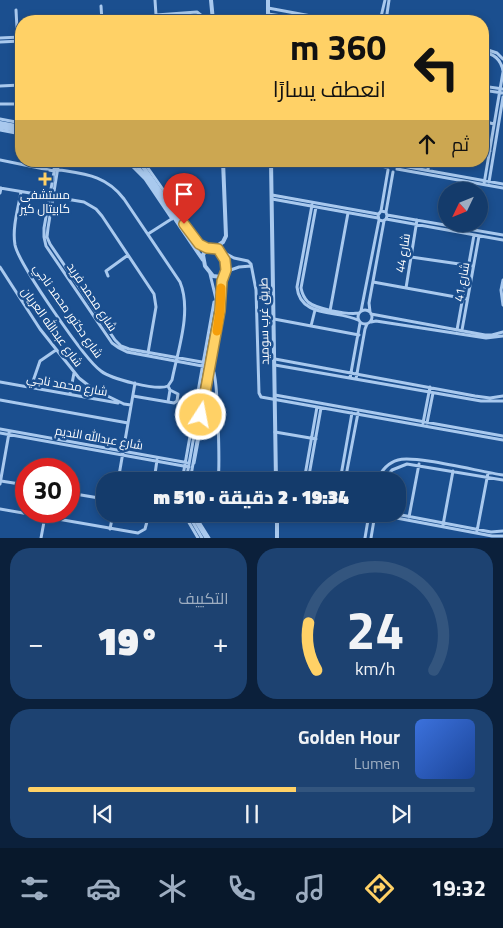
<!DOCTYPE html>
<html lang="ar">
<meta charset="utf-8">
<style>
:root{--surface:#143b6b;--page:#1d4271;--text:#f1f3f6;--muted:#9dadc1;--line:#33557e;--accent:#ffd166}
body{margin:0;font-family:"Titillium Web",Cairo,sans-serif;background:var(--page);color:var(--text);direction:rtl;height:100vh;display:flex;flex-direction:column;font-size:19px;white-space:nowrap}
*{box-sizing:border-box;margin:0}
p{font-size:16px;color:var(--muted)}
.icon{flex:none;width:28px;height:28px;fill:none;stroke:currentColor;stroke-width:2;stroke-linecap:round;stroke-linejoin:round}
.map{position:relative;height:538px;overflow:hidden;direction:ltr}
.sheet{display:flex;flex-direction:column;gap:10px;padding:10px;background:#0b203b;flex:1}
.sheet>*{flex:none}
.guide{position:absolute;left:15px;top:15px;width:474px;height:152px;border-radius:20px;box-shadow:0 2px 8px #0003,0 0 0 1px var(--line);direction:rtl;background:#ffd166;color:#111;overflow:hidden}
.needle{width:32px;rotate:227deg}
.fabs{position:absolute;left:438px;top:182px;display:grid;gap:10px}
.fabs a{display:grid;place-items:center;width:50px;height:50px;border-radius:50%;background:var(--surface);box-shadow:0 2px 8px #0003,0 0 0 1px var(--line);font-size:25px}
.speed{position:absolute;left:15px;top:458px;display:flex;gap:10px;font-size:25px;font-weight:700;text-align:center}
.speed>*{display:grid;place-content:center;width:65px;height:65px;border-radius:50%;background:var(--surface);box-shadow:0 2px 8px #0003,0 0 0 1px var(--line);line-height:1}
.speed .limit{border:8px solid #d22;background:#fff;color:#111}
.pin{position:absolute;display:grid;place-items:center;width:42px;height:42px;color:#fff;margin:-51px -21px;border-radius:50% 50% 50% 0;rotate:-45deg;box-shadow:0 0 5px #0007}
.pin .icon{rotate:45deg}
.me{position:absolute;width:55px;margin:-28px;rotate:11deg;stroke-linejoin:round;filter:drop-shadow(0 0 4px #0008)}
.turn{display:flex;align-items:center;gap:18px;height:105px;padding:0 20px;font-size:22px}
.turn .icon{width:65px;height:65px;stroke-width:2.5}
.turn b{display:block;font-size:35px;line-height:42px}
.then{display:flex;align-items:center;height:48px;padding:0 20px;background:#0003;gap:10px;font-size:19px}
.big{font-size:38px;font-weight:800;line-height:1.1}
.sheet .card{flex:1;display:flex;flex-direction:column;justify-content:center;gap:8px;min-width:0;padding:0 18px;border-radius:20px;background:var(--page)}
.sheet .dial{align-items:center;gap:0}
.dial svg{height:130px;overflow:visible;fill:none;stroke:var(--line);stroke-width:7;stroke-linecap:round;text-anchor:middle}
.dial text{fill:var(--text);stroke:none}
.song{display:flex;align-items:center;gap:15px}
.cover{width:60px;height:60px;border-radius:8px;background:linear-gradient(135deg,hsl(220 70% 55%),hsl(220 70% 35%))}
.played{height:5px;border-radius:2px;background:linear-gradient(90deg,var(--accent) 60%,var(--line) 60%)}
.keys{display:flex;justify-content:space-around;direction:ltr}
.heat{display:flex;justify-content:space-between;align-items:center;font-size:28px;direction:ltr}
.sheet .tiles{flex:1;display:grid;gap:10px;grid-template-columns:1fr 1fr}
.card:last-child{grid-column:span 2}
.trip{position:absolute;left:96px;top:472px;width:310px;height:50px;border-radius:20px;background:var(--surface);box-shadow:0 2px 8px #0003,0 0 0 1px var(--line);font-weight:800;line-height:50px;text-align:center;direction:rtl}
.tab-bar{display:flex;height:80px;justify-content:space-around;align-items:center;background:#08182b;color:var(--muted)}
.tab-bar .icon{width:35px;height:35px}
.tab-bar .current{color:var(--accent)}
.tab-bar b{font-size:22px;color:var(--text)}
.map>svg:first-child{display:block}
</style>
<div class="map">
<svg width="503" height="538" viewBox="0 0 503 538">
<rect width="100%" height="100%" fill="#1b4f8f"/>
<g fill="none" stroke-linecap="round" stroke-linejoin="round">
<!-- minor -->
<path stroke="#a9c9ee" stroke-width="3" d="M155 0 156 15
M101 6 102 21
M268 8 338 21
M16 10 20 85
M268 14 315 21
M150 21 156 15 197 12 202 16 203 21
M380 21 385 0
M386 21 389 0
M0 38 21 37
M0 42 21 41
M482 48 497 53 503 59
M482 52C494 54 501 59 503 71
M0 86 21 85
M482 86 503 89
M482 90 503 93
M0 104H21
M0 119 21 123
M482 121 494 124
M16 122 18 104
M0 130 21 134
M482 150 490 151
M0 160 54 171
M56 161 44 228V237L46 246 112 343 119 348 127 352 213 368
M59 161 48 228 47 237 50 244 115 340 121 346 129 349 213 364
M127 161 145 179 172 219
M143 161 176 208V212
M355 161 386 167
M381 161 387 162
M397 165 503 184
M397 169 503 188
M428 170 429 161
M489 182 503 97
M484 184 503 72
M0 188 84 202 96 209 102 216 154 294 156 307 148 353
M21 192C18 209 12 228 15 245 19 264 85 360 101 371 111 379 157 391 168 386L172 380C178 350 192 311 180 282L124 199C105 174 83 174 54 169
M0 193 1 188
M272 195 378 214
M272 199 378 218
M312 205 297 287C300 318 337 310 358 320
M316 207 301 288C302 293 304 298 308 302 316 309 348 315 359 313
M381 211 388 170
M386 212 393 172
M387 215 503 235
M386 219 503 240
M148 234 173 218
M221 251 234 258 248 261 251 264 256 290 259 393 261 397 503 440
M411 257 473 266
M0 267 40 329 79 378 93 389 124 404
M225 272 239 267 251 266
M108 276 106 271 128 255
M503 280 501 290 503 305
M373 282 467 299
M406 288 417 220
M358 317a7 7 0 1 1 14 0a7 7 0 1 1-14 0Z
M330 311 348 213
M361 311 379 220 378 215 381 211 386 212 387 216 386 219 383 221 379 220
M370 312 369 303 384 221
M371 314 485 335H492L503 332
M274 319 359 335
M371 322 376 321 486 338 503 336
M311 326 315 310
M457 330 474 235
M462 330 479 236
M275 359 475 396 490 398 503 396
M275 365 481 401H503
M213 370C218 379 220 467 218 481
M350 378 360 323
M356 379 365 329 367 324
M0 382 118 403
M31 387 40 361 56 350
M70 394 74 373
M275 395 503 436
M133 396 174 403 177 401 178 394 170 390
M0 400 128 423
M168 402 170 390 168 386
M124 404 131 405
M423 423 430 387
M427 423 433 393
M0 429 189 463
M275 432 316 439
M0 433 189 467
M194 463 221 319 223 308 221 302
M1 481 26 485
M118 481 135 383
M154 481 157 460
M182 481 214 302
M186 481 216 311V299L210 274
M190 481 217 327 221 287 224 275
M304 481 317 407
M308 481 321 408
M340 481 352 413
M345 481 358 413
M377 481C381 471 387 463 398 460 415 455 481 472 503 475
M383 481 392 470 407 464 503 480
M0 484 9 433
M69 493 105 499
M0 509 138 533 145 529 149 514
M184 514 198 538
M188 514 202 538
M194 514 209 538
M375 514 492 536H503
M396 514 491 532 503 531
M192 515 206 538
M409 517 419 464
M443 525 453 471
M110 529 113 514
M477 531 488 473
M41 538 46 511
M365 538 369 514
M371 538 375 514"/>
<!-- tertiary -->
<path stroke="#a9c9ee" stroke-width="4" d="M211 0 213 21
M268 0V21
M0 123 21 127
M0 127 21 131
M132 161 148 179 203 260
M138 161C155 179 189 241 207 247
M271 161 276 481
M207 247 218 249C226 258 229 268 221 277L213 276 205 266 203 255Z
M214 248 223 242 226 236 223 161
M277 514V538"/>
</g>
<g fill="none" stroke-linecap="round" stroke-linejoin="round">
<!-- route casing -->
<g stroke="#a68842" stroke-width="12">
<path id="route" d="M184 224 199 244 207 248 218 249 225 260 226 270 222 281 220 311 201 415"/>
</g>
<!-- route -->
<use href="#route" stroke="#ffd166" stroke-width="9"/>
<!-- slow -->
<path stroke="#f59e0b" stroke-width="9" d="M217 331 220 311 221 288"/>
</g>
<!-- markers -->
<path fill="#ffd166" stroke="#1b4f8f" stroke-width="2" d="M42.5 171.5h5v5h5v5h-5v5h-5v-5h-5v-5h5z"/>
<g text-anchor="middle" stroke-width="5" stroke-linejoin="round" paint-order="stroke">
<!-- poi labels -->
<g font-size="12" fill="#fff" stroke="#1b4f8f">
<text x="45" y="199">مستشفى<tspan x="45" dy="14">كابيتال كير</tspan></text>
</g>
<!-- street labels -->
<g font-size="12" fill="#fff" stroke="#1b4f8f">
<text transform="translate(403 253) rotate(-81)" y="4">شارع 44</text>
<text transform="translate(462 282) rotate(-80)" y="4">شارع 41</text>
<text transform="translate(92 297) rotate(56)" y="4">شارع محمد فريد</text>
<text transform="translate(68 311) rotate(55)" y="4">شارع دكتور محمد ناجي</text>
<text transform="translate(264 321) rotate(-91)" y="4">طريق غرب سوميد</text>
<text transform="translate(52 327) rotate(54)" y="4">شارع عبدالله العريان</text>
<text transform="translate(67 385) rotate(10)" y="4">شارع محمد ناجي</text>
<text transform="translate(99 438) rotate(10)" y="4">شارع عبدالله النديم</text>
</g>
</g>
</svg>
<div class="fabs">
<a><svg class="needle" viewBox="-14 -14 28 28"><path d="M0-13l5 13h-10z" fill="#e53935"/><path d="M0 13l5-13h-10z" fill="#9dadc1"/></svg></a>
</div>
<div class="speed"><div class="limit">30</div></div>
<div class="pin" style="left:184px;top:224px;background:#d93025"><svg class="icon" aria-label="arrive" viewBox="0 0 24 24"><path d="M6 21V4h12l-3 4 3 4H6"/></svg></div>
<svg class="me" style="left:201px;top:415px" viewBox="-20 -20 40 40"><circle r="17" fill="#ffd166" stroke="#fff" stroke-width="3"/><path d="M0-11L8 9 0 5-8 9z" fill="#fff"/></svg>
<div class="trip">19:34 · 2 دقيقة · 510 m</div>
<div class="guide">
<div class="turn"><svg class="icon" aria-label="left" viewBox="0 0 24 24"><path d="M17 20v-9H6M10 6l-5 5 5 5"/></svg><div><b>360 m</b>انعطف يسارًا</div></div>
<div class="then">ثم<svg class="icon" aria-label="ahead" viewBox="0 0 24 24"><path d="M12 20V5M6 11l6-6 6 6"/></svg></div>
</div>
</div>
<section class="sheet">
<div class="tiles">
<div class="card dial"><svg viewBox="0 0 100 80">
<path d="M14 69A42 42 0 1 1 86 69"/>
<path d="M14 69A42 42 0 0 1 9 40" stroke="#ffd166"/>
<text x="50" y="56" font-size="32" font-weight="700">24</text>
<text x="50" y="72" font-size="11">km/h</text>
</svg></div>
<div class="card"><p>التكييف</p>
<div class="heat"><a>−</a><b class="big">19°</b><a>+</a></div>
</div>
<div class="card">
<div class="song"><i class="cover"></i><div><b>Golden Hour</b><p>Lumen</p></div></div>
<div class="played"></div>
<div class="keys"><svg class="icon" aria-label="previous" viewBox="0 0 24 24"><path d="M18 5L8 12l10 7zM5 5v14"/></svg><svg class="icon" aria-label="pause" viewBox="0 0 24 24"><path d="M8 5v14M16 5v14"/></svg><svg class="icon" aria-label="next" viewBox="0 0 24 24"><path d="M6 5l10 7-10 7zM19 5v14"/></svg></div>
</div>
</div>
</section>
<nav class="tab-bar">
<b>19:32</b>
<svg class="icon current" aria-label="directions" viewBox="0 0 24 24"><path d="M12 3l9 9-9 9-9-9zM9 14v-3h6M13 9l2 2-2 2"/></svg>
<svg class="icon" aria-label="music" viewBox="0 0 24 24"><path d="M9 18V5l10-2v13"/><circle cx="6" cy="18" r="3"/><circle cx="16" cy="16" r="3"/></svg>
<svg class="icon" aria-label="phone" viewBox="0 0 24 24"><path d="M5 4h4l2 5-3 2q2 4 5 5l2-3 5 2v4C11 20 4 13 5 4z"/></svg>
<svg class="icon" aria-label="climate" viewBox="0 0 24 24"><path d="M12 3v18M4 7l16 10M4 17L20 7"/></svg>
<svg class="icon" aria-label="car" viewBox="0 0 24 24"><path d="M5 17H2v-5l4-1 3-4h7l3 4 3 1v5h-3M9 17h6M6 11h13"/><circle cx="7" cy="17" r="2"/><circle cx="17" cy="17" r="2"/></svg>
<svg class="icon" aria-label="filters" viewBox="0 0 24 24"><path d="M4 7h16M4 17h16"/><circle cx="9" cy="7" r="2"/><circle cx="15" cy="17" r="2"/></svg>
</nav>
